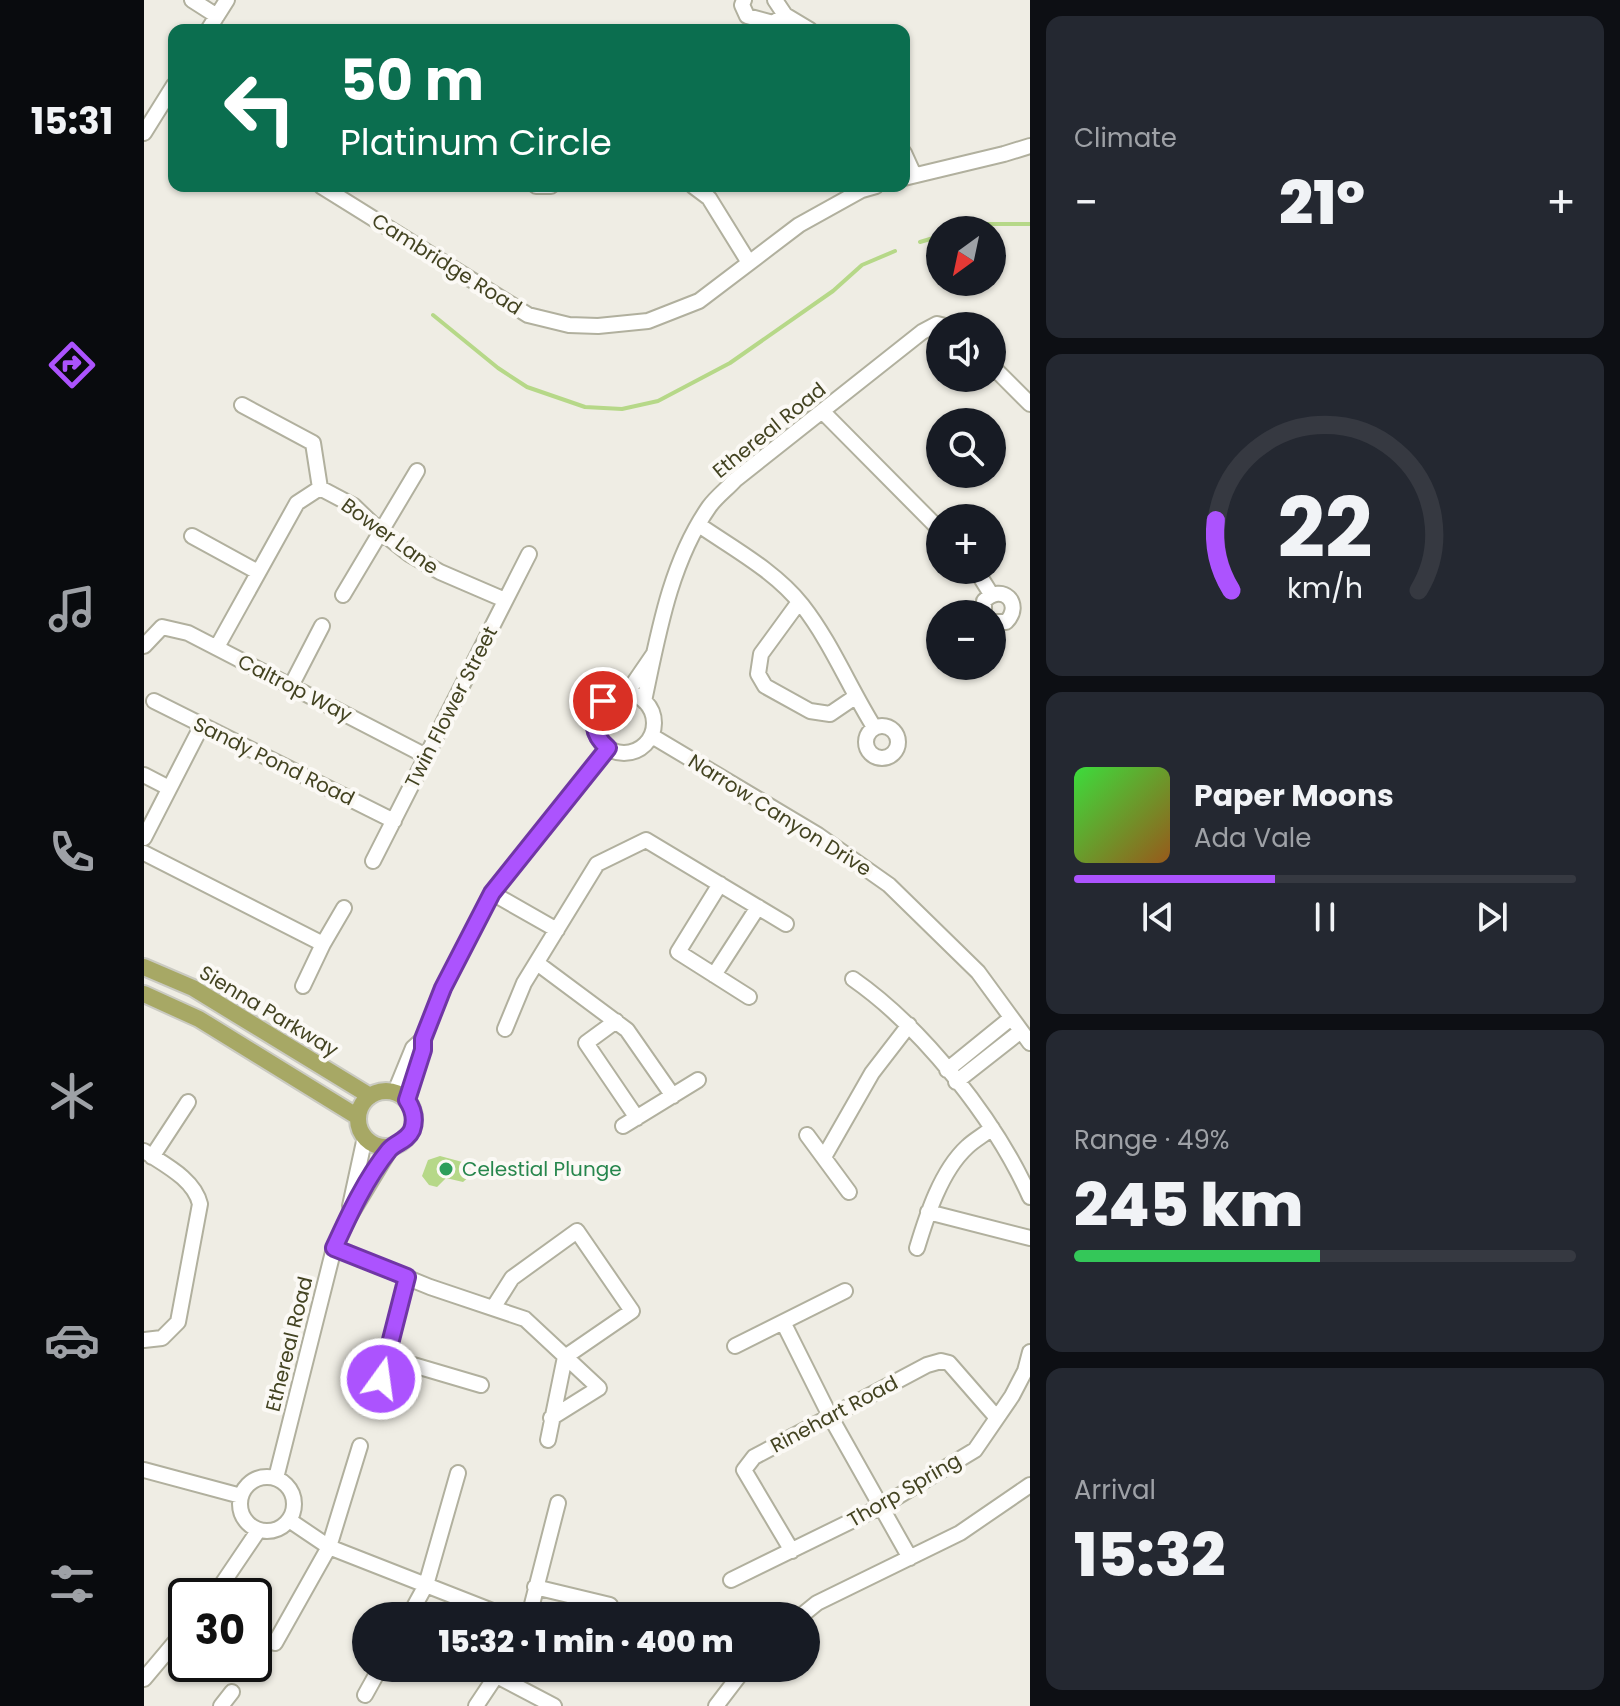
<!DOCTYPE html>
<meta charset="utf-8">
<style>
:root{--surface:#171b24;--page:#242831;--text:#f1f3f6;--muted:#9ea1a6;--line:#363941;--accent:#ac53fe}
body{margin:0;font-family:Poppins,sans-serif;background:var(--page);color:var(--text);height:100vh;display:flex;flex-direction:column;font-size:30px;white-space:nowrap}
*{box-sizing:border-box;margin:0}
p{font-size:26px;color:var(--muted)}
.icon{flex:none;width:44px;height:44px;fill:none;stroke:currentColor;stroke-width:2;stroke-linecap:round;stroke-linejoin:round}
.map{position:relative;flex:1;overflow:hidden}
.details{display:flex;flex-direction:column;gap:16px;padding:16px;background:#0d0f14;width:590px}
.details>*{flex:none}
.hud{position:absolute;left:24px;top:24px;width:742px;height:168px;border-radius:16px;box-shadow:0 2px 6px #0004;background:#0b6e4f;color:#fff;overflow:hidden}
.needle{width:52px;rotate:213deg}
.controls{position:absolute;left:782px;top:216px;display:grid;gap:16px}
.controls a{display:grid;place-items:center;width:80px;height:80px;border-radius:50%;background:var(--surface);box-shadow:0 2px 6px #0004;font-size:40px}
.speed{position:absolute;left:24px;top:1578px;display:flex;gap:16px;font-size:40px;font-weight:700;text-align:center}
.speed>*{display:grid;place-content:center;width:104px;height:104px;border-radius:50%;background:var(--surface);box-shadow:0 2px 6px #0004;line-height:1}
.speed .limit{border:4px solid #111;border-radius:12px;background:#fff;color:#111}
.pin{position:absolute;display:grid;place-items:center;width:68px;height:68px;color:#fff;margin:-34px;border:4px solid #fff;border-radius:50%;box-shadow:0 2px 8px #0007}
.me{position:absolute;width:88px;margin:-44px;rotate:14deg;stroke-linejoin:round;filter:drop-shadow(0 0 6px #0008)}
.turn{display:flex;align-items:center;gap:28px;height:168px;padding:0 40px;font-size:36px}
.turn .icon{width:104px;height:104px;stroke-width:2.5}
.turn b{display:block;font-size:56px;line-height:68px}
.big{font-size:60px;font-weight:800;line-height:1.1}
.details .card{flex:1;display:flex;flex-direction:column;justify-content:center;gap:12px;min-width:0;padding:0 28px;border-radius:16px;background:var(--page)}
.details .dial{align-items:center;gap:0}
.dial svg{height:208px;overflow:visible;fill:none;stroke:var(--line);stroke-width:7;stroke-linecap:round;text-anchor:middle}
.dial text{fill:var(--text);stroke:none}
.song{display:flex;align-items:center;gap:24px}
.cover{width:96px;height:96px;border-radius:12px;background:linear-gradient(135deg,hsl(120 70% 55%),hsl(30 70% 35%))}
.played{height:8px;border-radius:4px;background:linear-gradient(90deg,var(--accent) 40%,var(--line) 40%)}
.keys{display:flex;justify-content:space-around;direction:ltr}
.heat{display:flex;justify-content:space-between;align-items:center;font-size:44px;direction:ltr}
.charge{height:12px;border-radius:6px;background:linear-gradient(90deg,#34c759 49%,var(--line) 0)}
.trip{position:absolute;left:208px;top:1602px;width:468px;height:80px;border-radius:40px;background:var(--surface);box-shadow:0 2px 6px #0004;font-weight:800;line-height:80px;text-align:center}
main{display:flex;flex:1;min-height:0}
.menu{display:flex;flex-direction:column;width:144px;justify-content:space-around;align-items:center;background:#090b0e;color:var(--muted)}
.menu .icon{width:56px;height:56px}
.menu .active{color:var(--accent)}
.menu b{font-size:36px;color:var(--text)}
.map>svg:first-child{display:block}
</style>
<main>
<nav class="menu">
<b>15:31</b>
<svg class="icon active" aria-label="directions" viewBox="0 0 24 24"><path d="M12 3l9 9-9 9-9-9zM9 14v-3h6M13 9l2 2-2 2"/></svg>
<svg class="icon" aria-label="music" viewBox="0 0 24 24"><path d="M9 18V5l10-2v13"/><circle cx="6" cy="18" r="3"/><circle cx="16" cy="16" r="3"/></svg>
<svg class="icon" aria-label="phone" viewBox="0 0 24 24"><path d="M5 4h4l2 5-3 2q2 4 5 5l2-3 5 2v4C11 20 4 13 5 4z"/></svg>
<svg class="icon" aria-label="climate" viewBox="0 0 24 24"><path d="M12 3v18M4 7l16 10M4 17L20 7"/></svg>
<svg class="icon" aria-label="car" viewBox="0 0 24 24"><path d="M5 17H2v-5l4-1 3-4h7l3 4 3 1v5h-3M9 17h6M6 11h13"/><circle cx="7" cy="17" r="2"/><circle cx="17" cy="17" r="2"/></svg>
<svg class="icon" aria-label="filters" viewBox="0 0 24 24"><path d="M4 7h16M4 17h16"/><circle cx="9" cy="7" r="2"/><circle cx="15" cy="17" r="2"/></svg>
</nav>
<div class="map">
<svg width="886" height="1706" viewBox="0 0 886 1706">
<rect width="100%" height="100%" fill="#efede4"/>
<!-- water -->
<path fill="#b6d888" d="M296 1156 322 1163 327 1175 319 1182 302 1178 293 1187 285 1185 278 1176 284 1160Z"/>
<g fill="none" stroke-linecap="round" stroke-linejoin="round">
<!-- stream -->
<path stroke="#b6d888" stroke-width="4" d="M819 230 843 224H886
M776 242 796 236
M289 315 354 368 383 387 441 407 478 409 514 401 586 363 689 291 718 265 751 251"/>
<!-- minor casing -->
<g stroke="#b1b09e" stroke-width="18">
<path id="minor" d="M48 0 73 16
M600 0 598 5 603 16 629 23 641 15
M631 0 641 15 666 30
M64 30 83 0
M0 133 30 85
M760 153 770 175
M760 178 860 154 886 146
M177 186 384 315 425 325 454 326 504 321 555 301 655 225 718 190 732 186
M392 186H407
M549 186 565 198 604 261
M848 366 886 404
M98 405 169 443 176 488
M679 412 796 530
M555 525C590 549 631 571 658 605 687 642 705 687 730 727
M48 536 114 572
M832 570 847 594
M199 595 273 471
M655 602 617 654 614 674 621 686 666 711 686 714 711 697
M840 614V601C858 582 880 604 862 622H848
M0 646 18 627 44 633 282 756
M73 647 153 503 176 488 210 506 237 532 265 554 296 572 361 600
M147 686 178 626
M450 723a30 30 0 1 1 60 0a30 30 0 1 1-60 0Z
M483 693 509 655
M10 701 250 821
M500 701C514 635 526 563 565 507 572 497 583 489 591 480L778 332 793 324 801 326
M722 742a16 16 0 1 1 32 0a16 16 0 1 1-32 0Z
M508 736 674 835 745 885 834 972 886 1043
M0 775 25 788
M0 838 58 725
M0 853 179 944
M229 861 385 554
M576 884 534 952 605 997
M348 893 413 930
M393 963 483 1030 529 1096
M570 975 614 907
M709 979C779 1028 851 1119 886 1197
M159 986 179 944 200 908
M472 1021 442 1043 493 1118
M361 1029 380 983 453 864 502 840 642 924
M803 1070 867 1018
M812 1082 877 1031
M251 1092 269 1048 279 1039 299 988 348 893 464 748
M263 1100 279 1050V1039
M479 1126 554 1080
M663 1135 705 1192
M0 1151C21 1165 50 1179 56 1204L34 1322 18 1338 0 1340
M8 1157 44 1102
M680 1157 728 1073 765 1025
M206 1206 221 1137
M784 1212 886 1238
M190 1248 286 1287 381 1319 455 1388 407 1418
M773 1248C783 1215 797 1171 823 1147 830 1140 840 1135 848 1128
M349 1308 368 1278 433 1231 488 1311 421 1357 404 1440
M639 1322 686 1416 766 1558
M591 1346 701 1291
M242 1357 337 1385
M231 1401 263 1277
M0 1470 97 1496
M96 1504a27 27 0 1 1 54 0a27 27 0 1 1-54 0Z
M132 1478 190 1248 202 1222 248 1146
M145 1520 185 1547 361 1616
M648 1551 600 1470 610 1457 783 1365 797 1361 805 1363 853 1418
M587 1580 738 1506 831 1450 868 1396 881 1371 886 1352
M391 1587 466 1605
M70 1596 114 1531
M265 1616 282 1585 314 1473
M385 1616 414 1503
M657 1616 673 1603 816 1533 886 1485
M131 1643 185 1547 216 1446
M353 1676 410 1706
M0 1679 42 1629
M221 1695 236 1668
M77 1706 88 1692
M332 1706 356 1670
M572 1706 601 1668"/>
</g>
<!-- major casing -->
<g stroke="#cacac1" stroke-width="20">
<path id="major" d="M0 967 49 988 226 1096
M0 994 55 1019 214 1117
M214 1119a28 28 0 1 1 56 0a28 28 0 1 1-56 0Z"/>
</g>
<!-- minor -->
<use href="#minor" stroke="#fff" stroke-width="14"/>
<!-- major -->
<use href="#major" stroke="#a7a865" stroke-width="16"/>
</g>
<g fill="none" stroke-linecap="round" stroke-linejoin="round">
<!-- route casing -->
<g stroke="#7036a5" stroke-width="20">
<path id="route" d="M237 1379 263 1277 190 1248C205 1215 222 1178 245 1150 252 1142 263 1141 268 1130 272 1119 269 1109 263 1100L279 1050V1039L299 988 348 893 464 748C448 735 446 718 459 701"/>
</g>
<!-- route -->
<use href="#route" stroke="#ac53fe" stroke-width="14"/>
</g>
<!-- markers -->
<circle fill="#2e9e5b" stroke="#fbf9f5" stroke-width="3" cx="302" cy="1169" r="8"/>
<g text-anchor="middle" stroke-width="8" stroke-linejoin="round" paint-order="stroke">
<!-- street labels -->
<g font-size="20" fill="#434321" stroke="#fbf9f5">
<text transform="translate(303 264) rotate(32)" y="7">Cambridge Road</text>
<text transform="translate(625 430) rotate(-39)" y="7">Ethereal Road</text>
<text transform="translate(246 536) rotate(36)" y="7">Bower Lane</text>
<text transform="translate(151 688) rotate(27)" y="7">Caltrop Way</text>
<text transform="translate(307 707) rotate(-63)" y="7">Twin Flower Street</text>
<text transform="translate(130 761) rotate(26)" y="7">Sandy Pond Road</text>
<text transform="translate(636 815) rotate(32)" y="7">Narrow Canyon Drive</text>
<text transform="translate(125 1011) rotate(31)" y="7">Sienna Parkway</text>
<text transform="translate(145 1344) rotate(-76)" y="7">Ethereal Road</text>
<text transform="translate(690 1414) rotate(-28)" y="7">Rinehart Road</text>
<text transform="translate(760 1490) rotate(-30)" y="7">Thorp Spring</text>
</g>
<!-- leisure labels -->
<g font-size="20" fill="#27864d" stroke="#fbf9f5" text-anchor="start">
<text x="318" y="1176">Celestial Plunge</text>
</g>
</g>
</svg>
<div class="controls">
<a><svg class="needle" viewBox="-14 -14 28 28"><path d="M0-13l5 13h-10z" fill="#e53935"/><path d="M0 13l5-13h-10z" fill="#9ea1a6"/></svg></a>
<a><svg class="icon" aria-label="sound" viewBox="0 0 24 24"><path d="M4 9h4l5-4v14l-5-4H4zM17 9q2 3 0 6"/></svg></a>
<a><svg class="icon" aria-label="search" viewBox="0 0 24 24"><circle cx="10" cy="10" r="6"/><path d="M15 15l6 6"/></svg></a>
<a>+</a>
<a>−</a>
</div>
<div class="speed"><div class="limit">30</div></div>
<div class="pin" style="left:459px;top:701px;background:#d93025"><svg class="icon" aria-label="arrive" viewBox="0 0 24 24"><path d="M6 21V4h12l-3 4 3 4H6"/></svg></div>
<svg class="me" style="left:237px;top:1379px" viewBox="-20 -20 40 40"><circle r="17" fill="#ac53fe" stroke="#fff" stroke-width="3"/><path d="M0-11L8 9 0 5-8 9z" fill="#fff"/></svg>
<div class="trip">15:32 · 1 min · 400 m</div>
<div class="hud">
<div class="turn"><svg class="icon" aria-label="left" viewBox="0 0 24 24"><path d="M17 20v-9H6M10 6l-5 5 5 5"/></svg><div><b>50 m</b>Platinum Circle</div></div>
</div>
</div>
<section class="details">
<div class="card"><p>Climate</p>
<div class="heat"><a>−</a><b class="big">21°</b><a>+</a></div>
</div>
<div class="card dial"><svg viewBox="0 0 100 80">
<path d="M14 69A42 42 0 1 1 86 69"/>
<path d="M14 69A42 42 0 0 1 8 42" stroke="#ac53fe"/>
<text x="50" y="56" font-size="32" font-weight="700">22</text>
<text x="50" y="72" font-size="11">km/h</text>
</svg></div>
<div class="card">
<div class="song"><i class="cover"></i><div><b>Paper Moons</b><p>Ada Vale</p></div></div>
<div class="played"></div>
<div class="keys"><svg class="icon" aria-label="previous" viewBox="0 0 24 24"><path d="M18 5L8 12l10 7zM5 5v14"/></svg><svg class="icon" aria-label="pause" viewBox="0 0 24 24"><path d="M8 5v14M16 5v14"/></svg><svg class="icon" aria-label="next" viewBox="0 0 24 24"><path d="M6 5l10 7-10 7zM19 5v14"/></svg></div>
</div>
<div class="card"><p>Range · 49%</p><b class="big">245 km</b><div class="charge"></div></div>
<div class="card"><p>Arrival</p><b class="big">15:32</b></div>
</section>
</main>
